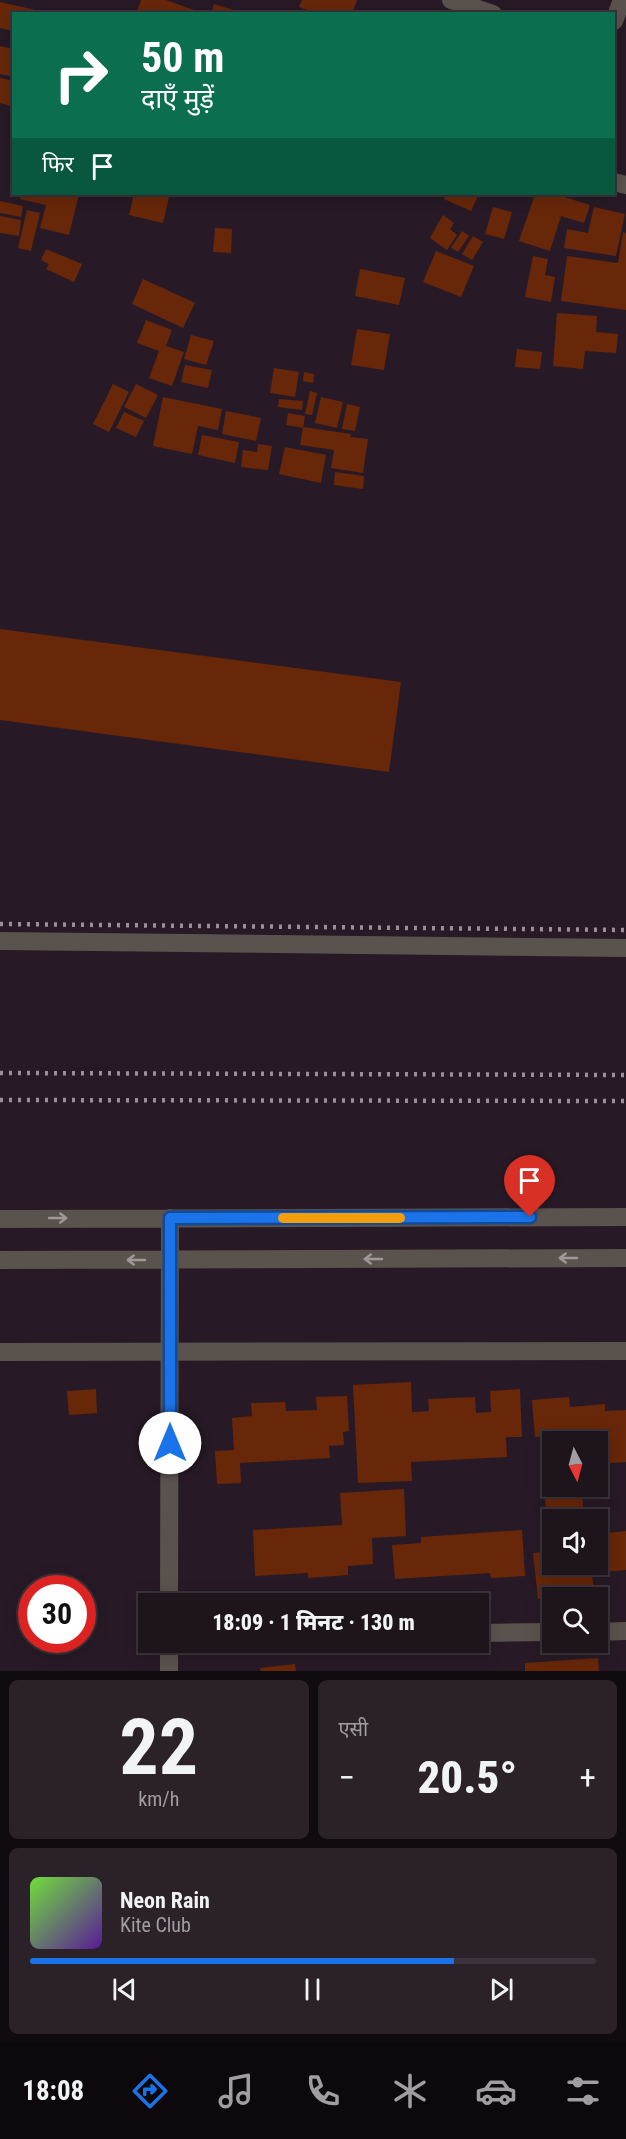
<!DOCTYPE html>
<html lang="hi">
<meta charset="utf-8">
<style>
:root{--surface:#1d141c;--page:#2a2129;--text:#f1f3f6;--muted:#a09ea3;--line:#3b333b;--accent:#1a73e8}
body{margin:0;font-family:"Roboto Condensed","Noto Sans Devanagari",sans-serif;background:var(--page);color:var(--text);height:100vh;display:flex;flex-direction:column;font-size:22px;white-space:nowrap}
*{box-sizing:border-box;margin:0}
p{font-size:20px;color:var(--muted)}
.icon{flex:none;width:33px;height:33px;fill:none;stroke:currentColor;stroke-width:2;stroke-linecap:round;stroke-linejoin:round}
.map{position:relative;height:1671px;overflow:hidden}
.side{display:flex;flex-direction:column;gap:9px;padding:9px;background:#100b0f;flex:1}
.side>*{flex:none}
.hud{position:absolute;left:12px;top:12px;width:603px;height:183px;border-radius:0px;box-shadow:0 3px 15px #0003,0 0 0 2px var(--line);background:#0b6e4f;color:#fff;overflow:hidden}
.needle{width:39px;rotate:174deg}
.buttons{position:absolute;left:542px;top:1431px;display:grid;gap:12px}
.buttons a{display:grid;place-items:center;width:66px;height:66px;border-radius:0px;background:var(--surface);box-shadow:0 3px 15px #0003,0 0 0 2px var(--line);font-size:30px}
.speed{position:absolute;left:18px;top:1575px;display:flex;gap:12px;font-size:30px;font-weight:700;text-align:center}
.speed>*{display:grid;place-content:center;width:78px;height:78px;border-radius:50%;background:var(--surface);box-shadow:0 3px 15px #0003,0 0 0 2px var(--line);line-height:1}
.speed .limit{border:9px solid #d22;background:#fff;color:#111}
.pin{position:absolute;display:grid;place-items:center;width:51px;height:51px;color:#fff;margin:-62px -26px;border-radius:50% 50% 50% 0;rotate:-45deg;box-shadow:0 0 6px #0007}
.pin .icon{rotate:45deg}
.me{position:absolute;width:66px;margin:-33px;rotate:0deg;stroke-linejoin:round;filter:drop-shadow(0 0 4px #0008)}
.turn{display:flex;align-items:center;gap:21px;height:126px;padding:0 30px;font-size:27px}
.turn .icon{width:78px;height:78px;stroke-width:2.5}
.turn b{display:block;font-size:42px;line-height:51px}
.then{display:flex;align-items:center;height:57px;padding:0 30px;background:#0003;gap:12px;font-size:22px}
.big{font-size:45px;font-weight:800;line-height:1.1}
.side .card{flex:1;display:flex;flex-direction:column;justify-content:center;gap:9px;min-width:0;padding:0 21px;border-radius:9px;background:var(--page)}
.side .dial{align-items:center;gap:0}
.dial b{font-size:78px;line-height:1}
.song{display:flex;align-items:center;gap:18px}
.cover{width:72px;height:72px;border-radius:9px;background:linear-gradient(135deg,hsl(100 70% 55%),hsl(270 70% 35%))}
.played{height:6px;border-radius:3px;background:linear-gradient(90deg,var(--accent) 75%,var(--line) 75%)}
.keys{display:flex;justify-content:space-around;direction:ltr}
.heat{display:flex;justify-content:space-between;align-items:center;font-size:33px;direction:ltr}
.side .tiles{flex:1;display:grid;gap:9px;grid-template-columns:1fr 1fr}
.card:last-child{grid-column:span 2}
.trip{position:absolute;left:138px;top:1593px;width:351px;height:60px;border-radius:0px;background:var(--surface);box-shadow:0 3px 15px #0003,0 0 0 2px var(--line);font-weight:800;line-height:60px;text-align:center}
.dock{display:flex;height:96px;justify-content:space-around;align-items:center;background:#0c080b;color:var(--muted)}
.dock .icon{width:42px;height:42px}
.dock .selected{color:var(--accent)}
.dock b{font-size:27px;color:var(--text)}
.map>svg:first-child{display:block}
</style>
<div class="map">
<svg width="626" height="1671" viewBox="0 0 626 1671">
<rect width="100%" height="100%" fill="#271a26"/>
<!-- building -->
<path fill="#682709" d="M141 0H166L194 10 193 14H136Z
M302 0H357L352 14H318L299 7Z
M0 2 49 13V14H14V31L0 28Z
M214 4 243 13 242 14H211Z
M0 46 14 49V77L0 74Z
M0 78 14 81V107L0 103Z
M21 194H79L69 235 40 228 46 205 20 199Z
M134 194H157L169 197 163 223 129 215Z
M447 194H479L471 211 444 199Z
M535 194H555L590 205 584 223 561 216 550 251 519 241Z
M0 201 23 206 21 217 0 213Z
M493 207 512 212 504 239 485 234Z
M594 207 625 214 616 256 564 248 567 229 588 233Z
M27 210 40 213 31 251 18 248Z
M443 215 454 223 450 229 457 235 447 250 430 238Z
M0 216 21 220 19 236 0 233Z
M215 228 232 229 231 253 213 252Z
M462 231 469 236 458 252 451 248Z
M623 232 626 233V310L561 301 567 256 618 263Z
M473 236 483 242 472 260 462 254Z
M46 249 82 264 74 282 46 269 49 264 41 260Z
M436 251 474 266 461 297 423 282Z
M533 256 548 259 545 275 555 277 551 302 525 297Z
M360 269 405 278 399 305 355 296Z
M143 279 195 303 183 328 132 304Z
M557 313 597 316 596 332 618 334 616 353 585 351 583 369 553 366Z
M146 320 172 330 166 346 184 352 172 386 149 378 159 351 137 343Z
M357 329 390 334 384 370 351 365Z
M191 335 214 341 206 365 184 359Z
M517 349 542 352 540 369 515 367Z
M185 365 212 370 208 388 181 382Z
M274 368 299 372 295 397 270 393Z
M304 372 314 374 313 383 303 381Z
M113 384 129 392 109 432 93 424Z
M136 384 158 395 146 418 124 407Z
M310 391 317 393 312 415 305 414Z
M163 397 222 409 218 430 198 426 192 454 153 446Z
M321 397 343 402 337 428 315 423Z
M279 399 303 401 302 410 278 407Z
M347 404 360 407 355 431 342 429Z
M226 411 261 418 256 441 222 434Z
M124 412 144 421 136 437 116 428Z
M288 413 305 416 303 428 286 425Z
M303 427 351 434 350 437 368 439 363 473 331 468 334 450 300 445Z
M202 435 239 442 235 463 198 455Z
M258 444 272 446 268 470 241 467 243 450 257 452Z
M285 447 326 455 321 483 279 474Z
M335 472 364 476 363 489 334 485Z
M0 629 401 682 389 772 0 720Z
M411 1382 412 1412 429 1411 428 1399 475 1397 476 1413 491 1412 490 1391 520 1389 522 1437H506L507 1457 411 1462 412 1481 358 1483 353 1385Z
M96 1389 97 1413 69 1415 67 1391Z
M347 1396 349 1431 343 1432 344 1445 329 1446 330 1458 240 1463 241 1483 217 1484 215 1451 234 1450 232 1418 252 1416 251 1403 285 1402 286 1411 317 1410 316 1397Z
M569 1397 570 1407 605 1404V1411L626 1410V1462L597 1464V1442H552V1447L549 1448 548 1436 535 1437 532 1400Z
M552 1486H572L573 1495 582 1494 584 1520H552V1537H548L545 1498 553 1497Z
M404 1489 406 1536 372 1538 373 1564 348 1566V1575L308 1578V1573L255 1576 253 1530 342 1525 340 1493Z
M522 1530 525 1576 491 1578 490 1573 395 1579 392 1545 421 1543V1537Z
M626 1531V1570L601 1572 597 1534Z
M552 1551V1564H591L594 1594 538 1599 533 1553Z
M598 1658 599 1671H525V1663Z
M295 1664 296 1671H261L260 1668Z"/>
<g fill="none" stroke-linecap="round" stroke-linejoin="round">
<!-- street -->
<path stroke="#5a534d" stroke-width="18" d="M451 0 493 14
M614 21 622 0
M614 182 626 185
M0 941 626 948
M0 1219 626 1217
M0 1260 626 1258
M0 1352 626 1351
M169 1604 170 1218
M597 1632 626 1631
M478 1633 552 1632
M169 1671V1642"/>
<!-- rail -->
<path stroke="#9b909a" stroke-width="4.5" stroke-dasharray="3 6" stroke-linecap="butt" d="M0 924 626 930
M0 1073 626 1075
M0 1100 626 1101"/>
</g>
<!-- one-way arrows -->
<defs><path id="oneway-shaft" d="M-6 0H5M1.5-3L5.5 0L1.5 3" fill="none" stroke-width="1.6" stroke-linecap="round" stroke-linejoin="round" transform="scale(1.5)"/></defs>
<g stroke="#9f9798">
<use href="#oneway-shaft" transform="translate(58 1218)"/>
<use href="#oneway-shaft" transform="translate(568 1258) rotate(180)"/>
<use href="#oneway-shaft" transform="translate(373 1259) rotate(180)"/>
<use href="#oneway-shaft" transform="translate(136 1260) rotate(180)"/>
</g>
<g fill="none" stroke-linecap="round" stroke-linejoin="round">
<!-- route casing -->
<g stroke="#114b97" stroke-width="15">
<path id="route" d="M170 1443V1218L530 1217"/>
</g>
<!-- route -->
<use href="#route" stroke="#1a73e8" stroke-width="10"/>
<!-- slow -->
<path stroke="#f59e0b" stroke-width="10" d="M283 1218H400"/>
</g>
</svg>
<div class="buttons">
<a><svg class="needle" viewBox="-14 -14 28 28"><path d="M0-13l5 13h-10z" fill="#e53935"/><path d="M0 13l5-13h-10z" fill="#a09ea3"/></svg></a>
<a><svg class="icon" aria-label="sound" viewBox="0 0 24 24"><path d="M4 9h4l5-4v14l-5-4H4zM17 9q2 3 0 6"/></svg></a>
<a><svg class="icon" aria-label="search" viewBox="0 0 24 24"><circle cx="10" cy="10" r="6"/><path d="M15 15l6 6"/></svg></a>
</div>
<div class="speed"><div class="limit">30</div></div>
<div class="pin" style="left:530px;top:1217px;background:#d93025"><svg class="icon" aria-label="arrive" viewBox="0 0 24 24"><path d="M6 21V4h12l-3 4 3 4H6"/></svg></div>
<svg class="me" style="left:170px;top:1443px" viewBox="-20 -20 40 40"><circle r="19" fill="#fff"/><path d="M0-13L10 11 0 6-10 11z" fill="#1a73e8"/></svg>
<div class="trip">18:09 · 1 मिनट · 130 m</div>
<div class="hud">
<div class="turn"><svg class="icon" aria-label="right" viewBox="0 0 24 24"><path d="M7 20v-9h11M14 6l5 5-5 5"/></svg><div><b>50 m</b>दाएँ मुड़ें</div></div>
<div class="then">फिर<svg class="icon" aria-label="arrive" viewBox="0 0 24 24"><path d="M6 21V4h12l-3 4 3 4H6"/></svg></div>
</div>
</div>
<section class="side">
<div class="tiles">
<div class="card dial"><b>22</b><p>km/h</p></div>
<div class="card"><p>एसी</p>
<div class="heat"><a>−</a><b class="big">20.5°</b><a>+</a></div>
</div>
<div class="card">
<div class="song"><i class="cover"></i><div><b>Neon Rain</b><p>Kite Club</p></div></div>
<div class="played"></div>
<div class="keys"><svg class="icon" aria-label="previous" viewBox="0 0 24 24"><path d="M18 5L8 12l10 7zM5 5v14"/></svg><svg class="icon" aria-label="pause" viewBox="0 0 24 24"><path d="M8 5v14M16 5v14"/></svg><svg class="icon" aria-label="next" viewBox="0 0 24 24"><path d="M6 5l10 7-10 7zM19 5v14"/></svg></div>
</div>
</div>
</section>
<nav class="dock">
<b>18:08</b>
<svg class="icon selected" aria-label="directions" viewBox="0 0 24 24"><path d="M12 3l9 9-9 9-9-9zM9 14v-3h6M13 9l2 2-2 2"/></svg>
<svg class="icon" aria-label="music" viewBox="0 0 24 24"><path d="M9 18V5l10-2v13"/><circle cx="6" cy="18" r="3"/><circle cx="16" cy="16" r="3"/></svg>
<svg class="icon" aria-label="phone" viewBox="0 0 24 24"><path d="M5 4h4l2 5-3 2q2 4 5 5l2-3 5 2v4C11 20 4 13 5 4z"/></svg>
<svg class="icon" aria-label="climate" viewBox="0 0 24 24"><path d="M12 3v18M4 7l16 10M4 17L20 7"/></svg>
<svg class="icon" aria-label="car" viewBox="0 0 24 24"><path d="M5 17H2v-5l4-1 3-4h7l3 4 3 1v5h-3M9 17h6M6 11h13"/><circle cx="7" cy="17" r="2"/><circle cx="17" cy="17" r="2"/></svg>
<svg class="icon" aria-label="filters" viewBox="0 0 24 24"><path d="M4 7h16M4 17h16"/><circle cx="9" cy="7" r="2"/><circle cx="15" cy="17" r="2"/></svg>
</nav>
